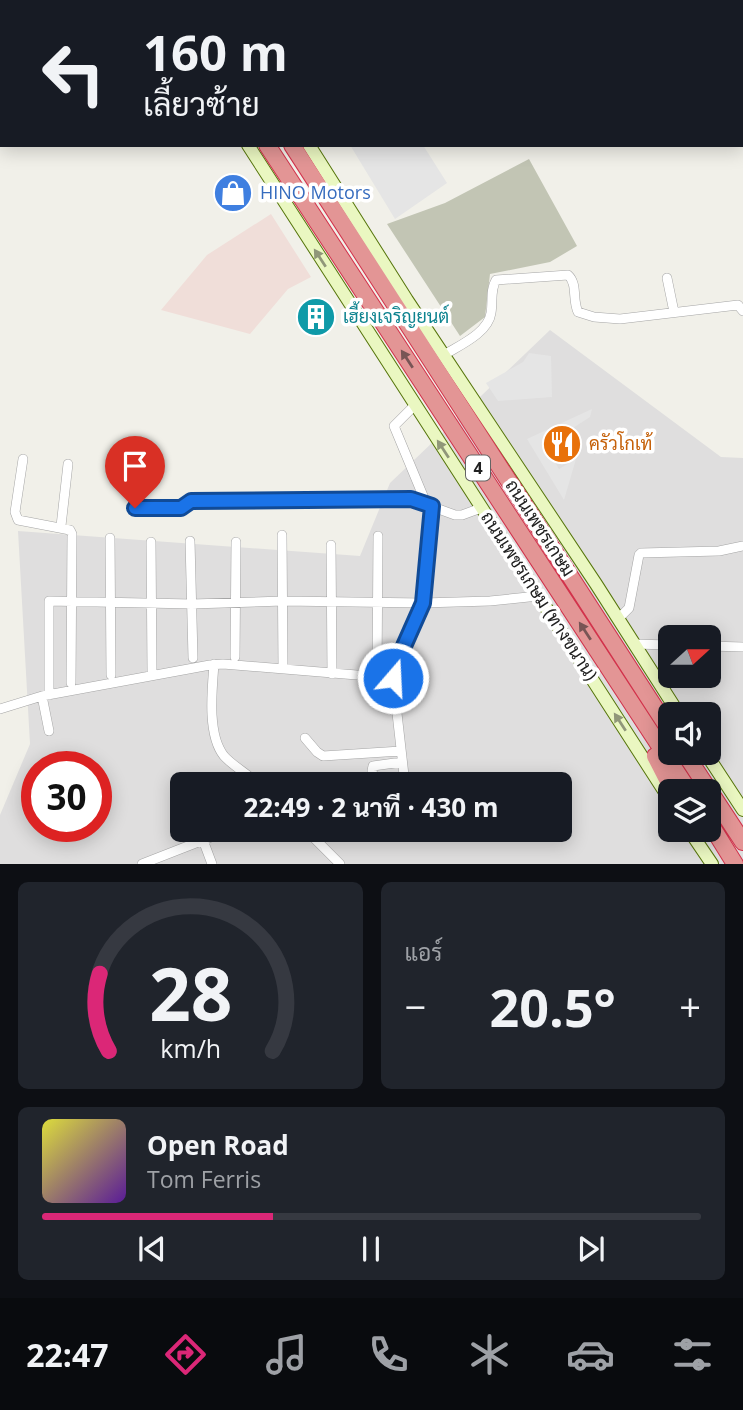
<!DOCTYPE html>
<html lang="th">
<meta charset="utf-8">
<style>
:root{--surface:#171b24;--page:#20242c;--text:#f1f3f6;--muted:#9ea1a6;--line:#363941;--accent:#db2777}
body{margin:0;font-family:"Open Sans",Sarabun,sans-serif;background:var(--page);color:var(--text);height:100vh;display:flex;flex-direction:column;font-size:26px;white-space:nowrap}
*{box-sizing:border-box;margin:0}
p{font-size:23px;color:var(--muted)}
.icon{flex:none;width:38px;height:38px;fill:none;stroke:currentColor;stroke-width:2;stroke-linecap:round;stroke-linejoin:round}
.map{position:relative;height:864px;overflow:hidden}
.side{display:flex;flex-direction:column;gap:18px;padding:18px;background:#0d0f14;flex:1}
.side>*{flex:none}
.hud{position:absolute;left:0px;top:0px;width:744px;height:147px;box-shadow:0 4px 18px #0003;background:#171b24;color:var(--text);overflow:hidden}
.needle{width:46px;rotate:69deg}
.buttons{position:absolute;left:658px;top:625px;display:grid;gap:14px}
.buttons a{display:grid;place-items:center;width:63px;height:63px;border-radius:10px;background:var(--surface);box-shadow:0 4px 18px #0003;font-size:35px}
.speed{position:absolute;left:21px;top:751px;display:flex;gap:14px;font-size:35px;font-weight:700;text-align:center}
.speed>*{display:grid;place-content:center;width:91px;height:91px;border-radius:50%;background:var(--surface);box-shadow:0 4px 18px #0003;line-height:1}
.speed .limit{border:10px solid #d22;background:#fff;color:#111}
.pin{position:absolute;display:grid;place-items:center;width:60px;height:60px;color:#fff;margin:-72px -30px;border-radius:50% 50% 50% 0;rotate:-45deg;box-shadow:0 0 7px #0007}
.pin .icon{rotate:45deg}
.me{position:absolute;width:77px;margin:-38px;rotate:19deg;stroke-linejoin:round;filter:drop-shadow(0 0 5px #0008)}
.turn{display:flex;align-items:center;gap:24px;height:147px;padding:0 28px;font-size:32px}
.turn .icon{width:91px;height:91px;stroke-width:2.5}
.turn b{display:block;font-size:49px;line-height:60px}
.big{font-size:52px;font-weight:700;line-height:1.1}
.side .card{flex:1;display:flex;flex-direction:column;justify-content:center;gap:10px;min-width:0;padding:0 24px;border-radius:10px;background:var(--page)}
.side .dial{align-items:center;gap:0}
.dial svg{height:182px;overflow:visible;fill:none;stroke:var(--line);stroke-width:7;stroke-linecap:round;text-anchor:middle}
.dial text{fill:var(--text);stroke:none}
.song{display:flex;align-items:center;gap:21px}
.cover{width:84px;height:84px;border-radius:10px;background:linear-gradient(135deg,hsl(60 70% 55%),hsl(270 70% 35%))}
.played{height:7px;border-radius:4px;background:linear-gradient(90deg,var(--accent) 35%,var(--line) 35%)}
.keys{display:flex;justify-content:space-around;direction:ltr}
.heat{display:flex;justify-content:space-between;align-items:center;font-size:38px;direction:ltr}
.side .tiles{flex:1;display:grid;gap:18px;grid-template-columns:1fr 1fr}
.card:last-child{grid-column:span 2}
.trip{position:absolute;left:170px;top:772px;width:402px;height:70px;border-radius:10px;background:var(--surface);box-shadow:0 4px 18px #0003;font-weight:700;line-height:70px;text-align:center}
.dock{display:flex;height:112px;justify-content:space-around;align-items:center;background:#090b0e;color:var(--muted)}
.dock .icon{width:49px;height:49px}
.dock .on{color:var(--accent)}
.dock b{font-size:32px;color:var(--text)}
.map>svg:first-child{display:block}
</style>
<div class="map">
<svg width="743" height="864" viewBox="0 0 743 864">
<rect width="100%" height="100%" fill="#f1f0e9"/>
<!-- residential -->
<path fill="#dfdede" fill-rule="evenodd" d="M550 330 721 457 743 458V864H0V815L30 744 18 531 360 556 390 483ZM670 637H709V676H670ZM670 714H709V752H670ZM37 766H96V826H37ZM182 784H560V830H182ZM670 791H709V830H670Z"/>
<!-- commercial -->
<path fill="#f0ded9" d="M271 214 311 277 288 289 250 334 161 310 207 255Z"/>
<!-- construction -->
<path fill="#c2c5b4" d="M529 159 577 246 550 262 490 274 485 317 460 336 387 224 445 203Z"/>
<!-- parking -->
<path fill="#e5e5e5" d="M350 145H423L447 183 395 219Z
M529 353 551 356 552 397 498 401 486 383 523 362Z
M592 409 590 417 545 446 559 469 576 459 564 500 527 439Z"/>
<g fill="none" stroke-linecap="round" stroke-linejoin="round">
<!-- street casing -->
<g stroke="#a5a5a5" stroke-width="10">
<path id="street" d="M535 0 536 2
M604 0 605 2
M667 2 670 0
M742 39 743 38
M742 81 743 80
M667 278 674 312
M444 355C460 345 488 333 491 313 493 302 490 290 496 280L568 275C578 284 572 300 578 312L594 317 620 319 738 305 743 311
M414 406 394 426 426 503
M23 459 15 512 18 520 70 530 72 534 71 683
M135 508H181L191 501 411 499 455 515H462L481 508
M61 526 68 464
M282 535 283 668
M110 538 111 675
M190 541 193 658
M151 542 152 671
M331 545 332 674
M618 619 629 608 639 555 641 553 719 551 743 546
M634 644 670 645
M709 646 743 647
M235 657 236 542
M214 664C212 690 207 735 224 756 233 766 248 774 258 784
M377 677 378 536
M393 678 405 784
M49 695V601L192 604 283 601 423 603 490 601 538 596
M42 696 49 731
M0 709 42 696 210 665 223 664 393 678 396 664 423 603 432 506
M305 738 317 752 323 756 401 751
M375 781 372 771 373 766 402 762
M306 830 340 864
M203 840 212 864
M142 864 229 830"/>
</g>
<!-- secondary casing -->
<g stroke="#56750b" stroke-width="14">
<path id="secondary" d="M153 0 154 2
M248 145 670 800
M309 145 407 300 596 584 679 714
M705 752 743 810
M689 830 712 864"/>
</g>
<!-- highway casing -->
<g stroke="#d2324b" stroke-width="18">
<path id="highway" d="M173 0 174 2
M196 0 197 2
M214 0 215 2
M267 145 689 791
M292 145 670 731
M684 752 743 842
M655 756 673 791
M709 822 735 864"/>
</g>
<!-- street -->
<use href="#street" stroke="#fff" stroke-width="9"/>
<!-- secondary -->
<use href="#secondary" stroke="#eaf7c1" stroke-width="12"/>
<!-- highway -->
<use href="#highway" stroke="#e39595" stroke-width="16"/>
</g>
<!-- one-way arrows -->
<defs><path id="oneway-solid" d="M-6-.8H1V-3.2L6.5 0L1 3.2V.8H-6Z" transform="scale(1.75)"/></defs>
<g fill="#909779">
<use href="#oneway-solid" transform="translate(320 258) rotate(-123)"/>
<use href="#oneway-solid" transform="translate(443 449) rotate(-123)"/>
<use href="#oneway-solid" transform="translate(620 722) rotate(-123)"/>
</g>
<g fill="#785555">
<use href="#oneway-solid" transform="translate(407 359) rotate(-123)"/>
<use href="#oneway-solid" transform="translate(585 631) rotate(-123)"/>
</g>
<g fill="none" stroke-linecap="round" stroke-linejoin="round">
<!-- route casing -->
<g stroke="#114b97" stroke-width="18">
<path id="route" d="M135 508H181L191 501 411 499 432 506 423 603 396 664 393 678"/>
</g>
<!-- route -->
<use href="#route" stroke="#1a73e8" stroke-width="12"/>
</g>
<!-- icons -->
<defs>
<g id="shop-disc" transform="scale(2.0125)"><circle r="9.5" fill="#3f7fe0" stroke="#fff"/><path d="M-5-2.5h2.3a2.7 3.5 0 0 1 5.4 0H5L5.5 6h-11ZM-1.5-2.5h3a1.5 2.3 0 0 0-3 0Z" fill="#fff"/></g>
<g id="building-disc" transform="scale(2.0125)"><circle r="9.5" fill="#0f9aa8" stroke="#fff"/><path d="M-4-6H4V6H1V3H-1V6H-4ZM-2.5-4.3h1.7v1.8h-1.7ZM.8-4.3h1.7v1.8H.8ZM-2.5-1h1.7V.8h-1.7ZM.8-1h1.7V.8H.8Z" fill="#fff"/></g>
<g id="restaurant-disc" transform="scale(2.0125)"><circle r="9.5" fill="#e8710a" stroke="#fff"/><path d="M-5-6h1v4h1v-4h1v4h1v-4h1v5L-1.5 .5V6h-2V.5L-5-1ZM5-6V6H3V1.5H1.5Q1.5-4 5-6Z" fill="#fff"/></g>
</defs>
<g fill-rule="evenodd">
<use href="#shop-disc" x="233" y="193"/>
<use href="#building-disc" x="316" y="317"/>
<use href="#restaurant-disc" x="562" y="444"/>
</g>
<g text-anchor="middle" stroke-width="7" stroke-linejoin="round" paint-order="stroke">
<!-- shield labels -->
<rect fill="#fff" stroke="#646464" stroke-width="2" x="466" y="455.5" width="24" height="25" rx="5"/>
<g font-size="16" font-weight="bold" fill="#212121">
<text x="478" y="474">4</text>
</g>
<!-- shop labels -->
<g font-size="18" fill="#366cbe" stroke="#fff" text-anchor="start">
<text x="260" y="199">HINO Motors</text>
</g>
<!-- culture labels -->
<g font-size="18" fill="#0d838f" stroke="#fff" text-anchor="start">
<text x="343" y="323">เฮี้ยงเจริญยนต์</text>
</g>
<!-- food labels -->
<g font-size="18" fill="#c56008" stroke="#fff" text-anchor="start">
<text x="589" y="450">ครัวโกเท้</text>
</g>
<!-- street labels -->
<g font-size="18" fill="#212121" stroke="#fff">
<text transform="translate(540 528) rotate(57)" y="6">ถนนเพชรเกษม</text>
<text transform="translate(539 596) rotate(57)" y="6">ถนนเพชรเกษม (ทางขนาน)</text>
</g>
</g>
</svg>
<div class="buttons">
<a><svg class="needle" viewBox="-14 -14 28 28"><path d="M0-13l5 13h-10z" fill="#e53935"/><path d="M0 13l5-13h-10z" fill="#9ea1a6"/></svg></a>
<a><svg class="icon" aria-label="sound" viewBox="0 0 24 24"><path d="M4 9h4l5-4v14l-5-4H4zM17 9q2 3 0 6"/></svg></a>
<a><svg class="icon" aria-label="layers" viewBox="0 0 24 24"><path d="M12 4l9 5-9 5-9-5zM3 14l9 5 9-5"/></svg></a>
</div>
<div class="speed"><div class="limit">30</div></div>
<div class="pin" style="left:135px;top:508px;background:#d93025"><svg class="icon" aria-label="arrive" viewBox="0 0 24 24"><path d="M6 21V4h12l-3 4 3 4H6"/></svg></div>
<svg class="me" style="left:393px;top:678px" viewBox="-20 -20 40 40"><circle r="17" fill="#1a73e8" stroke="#fff" stroke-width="3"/><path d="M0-11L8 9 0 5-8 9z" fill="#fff"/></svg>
<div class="trip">22:49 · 2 นาที · 430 m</div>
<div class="hud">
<div class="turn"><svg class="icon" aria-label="left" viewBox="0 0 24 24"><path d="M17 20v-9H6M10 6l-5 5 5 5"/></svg><div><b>160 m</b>เลี้ยวซ้าย</div></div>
</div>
</div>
<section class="side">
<div class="tiles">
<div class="card dial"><svg viewBox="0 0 100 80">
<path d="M14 69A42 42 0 1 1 86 69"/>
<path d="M14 69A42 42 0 0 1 10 35" stroke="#db2777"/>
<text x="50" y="56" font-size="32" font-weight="700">28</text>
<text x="50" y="72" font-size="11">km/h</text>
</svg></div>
<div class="card"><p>แอร์</p>
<div class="heat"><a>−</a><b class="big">20.5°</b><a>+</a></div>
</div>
<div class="card">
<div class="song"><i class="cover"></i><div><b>Open Road</b><p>Tom Ferris</p></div></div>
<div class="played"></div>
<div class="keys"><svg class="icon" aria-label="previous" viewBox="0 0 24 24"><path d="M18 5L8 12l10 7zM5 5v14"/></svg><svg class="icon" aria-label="pause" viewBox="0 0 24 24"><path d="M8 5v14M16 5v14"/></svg><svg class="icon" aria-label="next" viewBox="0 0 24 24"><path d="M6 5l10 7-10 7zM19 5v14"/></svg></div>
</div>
</div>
</section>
<nav class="dock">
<b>22:47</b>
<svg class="icon on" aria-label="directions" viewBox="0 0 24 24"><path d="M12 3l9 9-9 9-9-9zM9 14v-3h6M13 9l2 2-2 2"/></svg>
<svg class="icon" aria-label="music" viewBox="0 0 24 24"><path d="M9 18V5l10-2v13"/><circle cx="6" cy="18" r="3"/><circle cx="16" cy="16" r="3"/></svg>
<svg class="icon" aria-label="phone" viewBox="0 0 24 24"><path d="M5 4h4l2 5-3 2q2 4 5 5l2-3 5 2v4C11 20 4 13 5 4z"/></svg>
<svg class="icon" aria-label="climate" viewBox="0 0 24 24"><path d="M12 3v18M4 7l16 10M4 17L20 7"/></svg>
<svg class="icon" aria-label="car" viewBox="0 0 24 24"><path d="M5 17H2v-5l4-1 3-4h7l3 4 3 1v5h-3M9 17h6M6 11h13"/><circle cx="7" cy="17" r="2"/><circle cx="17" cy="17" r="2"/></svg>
<svg class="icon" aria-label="filters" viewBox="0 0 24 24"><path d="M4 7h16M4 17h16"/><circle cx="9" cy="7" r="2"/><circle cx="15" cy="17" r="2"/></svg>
</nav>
